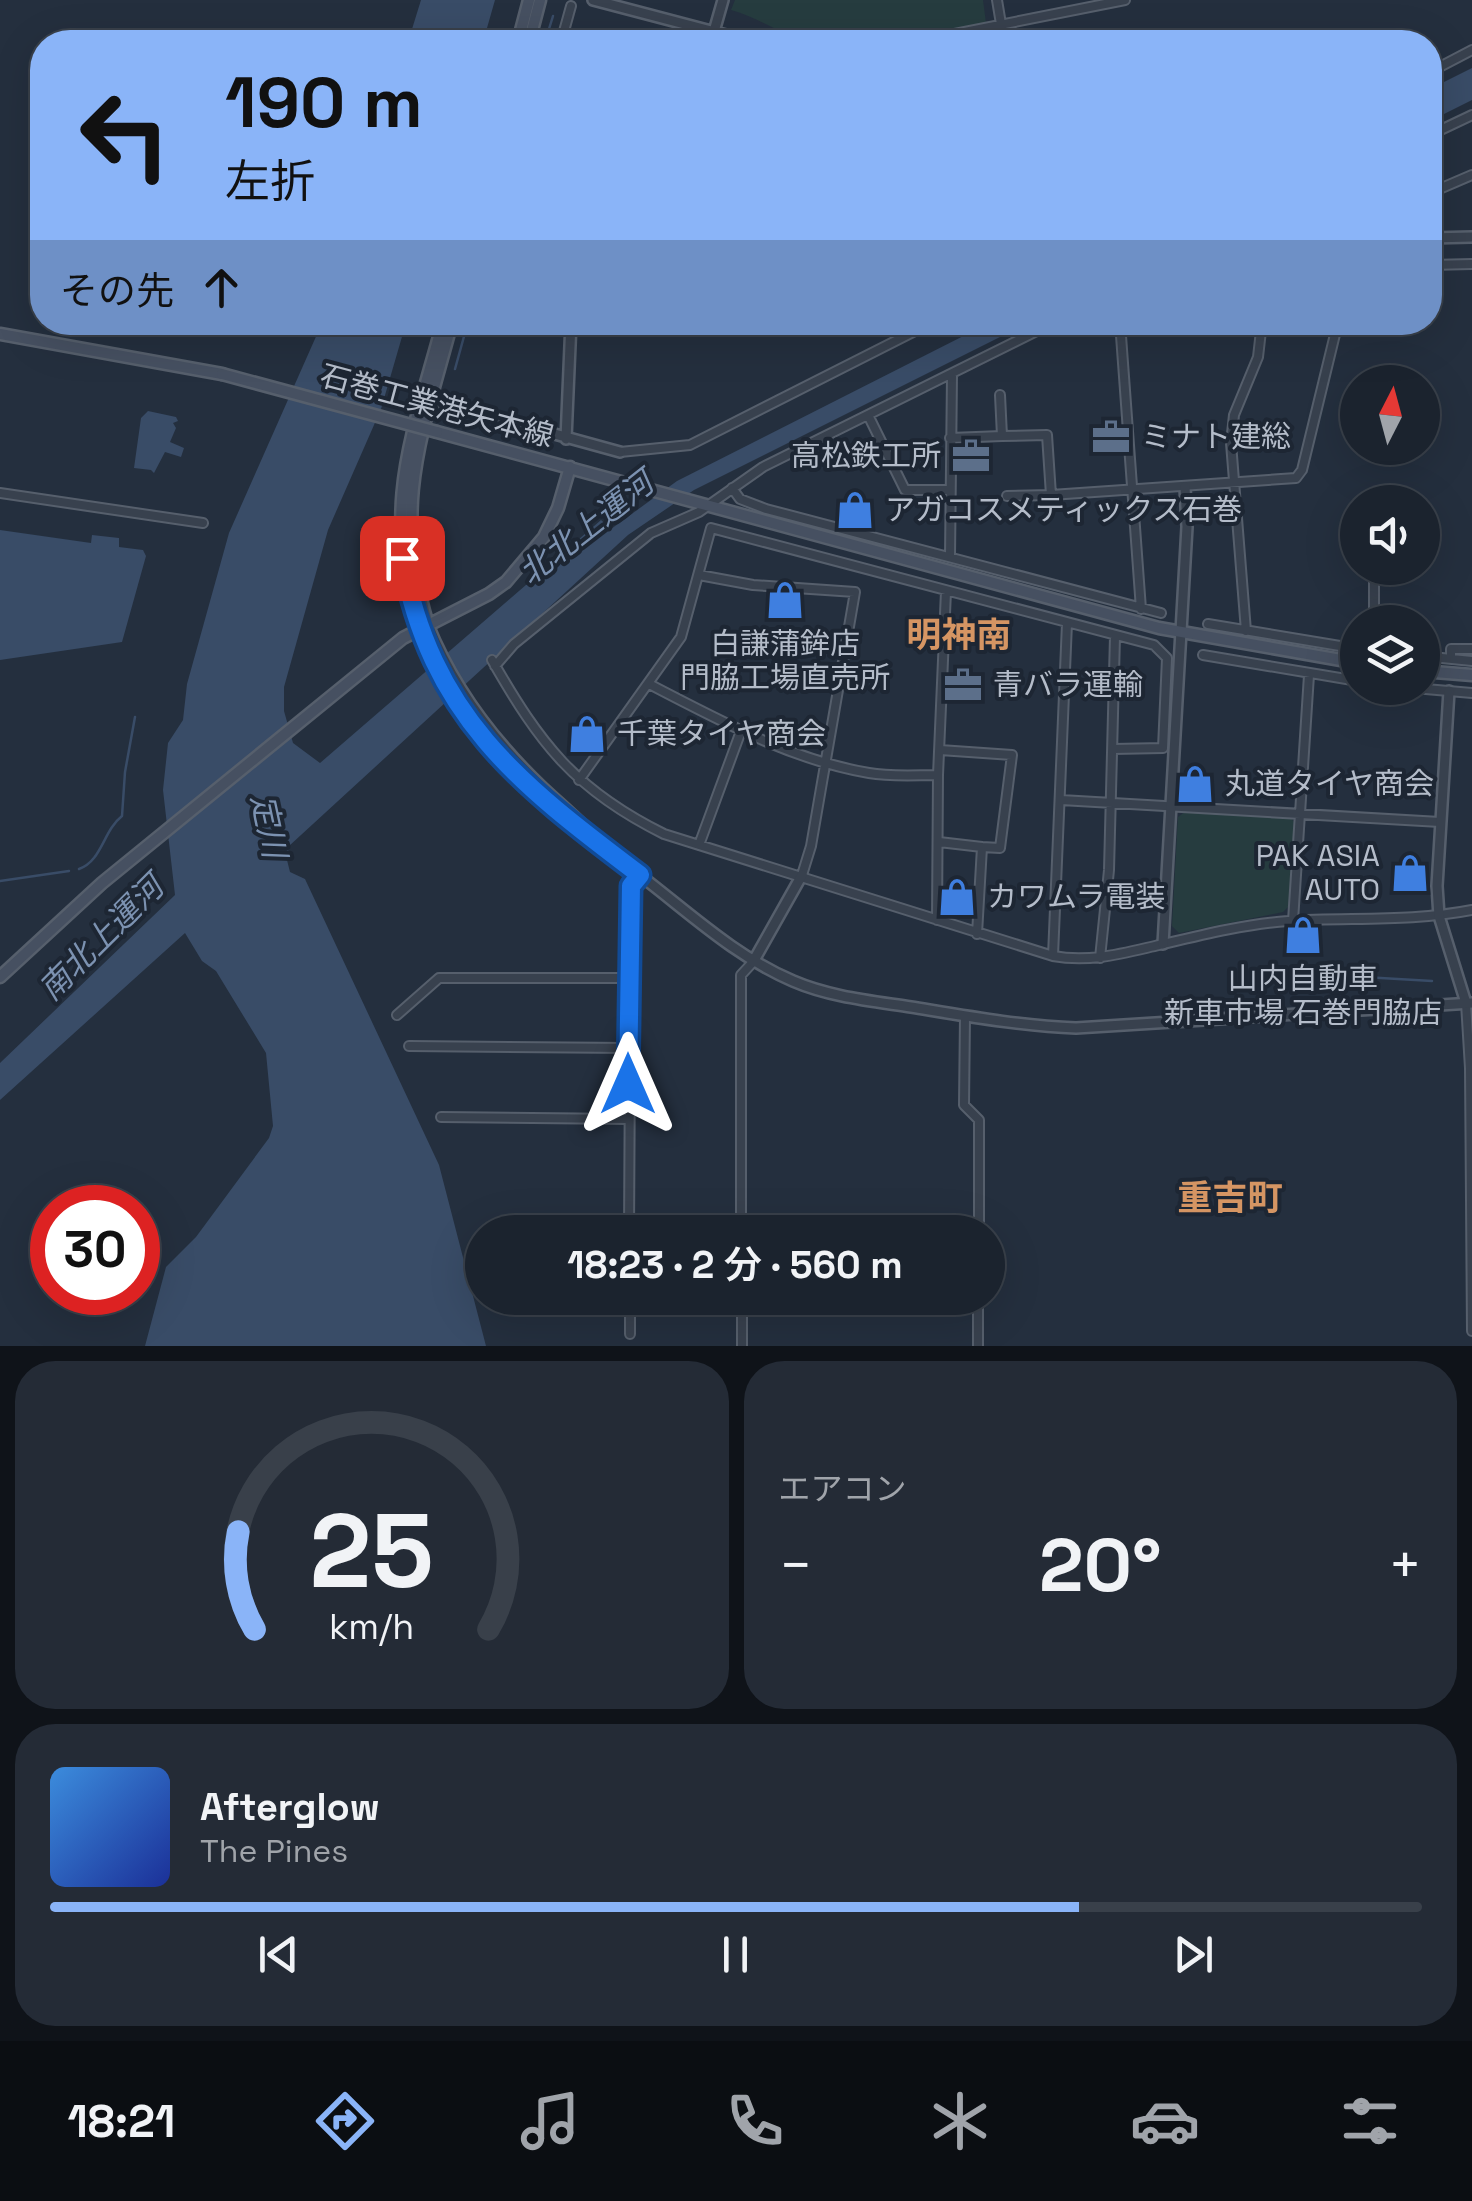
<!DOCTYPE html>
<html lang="ja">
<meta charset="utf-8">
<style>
:root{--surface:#1b232e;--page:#242b36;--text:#f1f3f6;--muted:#a0a4aa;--line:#39404a;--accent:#8ab4f8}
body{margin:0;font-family:"Space Grotesk","Noto Sans JP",sans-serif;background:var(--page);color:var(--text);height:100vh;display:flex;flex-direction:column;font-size:38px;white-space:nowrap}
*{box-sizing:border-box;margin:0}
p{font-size:32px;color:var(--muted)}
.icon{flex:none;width:55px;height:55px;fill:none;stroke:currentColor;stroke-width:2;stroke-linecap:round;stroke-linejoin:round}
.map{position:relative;height:1346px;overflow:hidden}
.drawer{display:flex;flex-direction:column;gap:15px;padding:15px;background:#0f1319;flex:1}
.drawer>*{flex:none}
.hud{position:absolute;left:30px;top:30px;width:1412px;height:305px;border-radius:40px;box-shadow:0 10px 40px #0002,0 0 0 2px var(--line);background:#8ab4f8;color:#111;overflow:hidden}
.needle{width:65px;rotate:6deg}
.tools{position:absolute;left:1340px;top:365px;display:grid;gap:20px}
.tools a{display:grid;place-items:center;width:100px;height:100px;border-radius:50%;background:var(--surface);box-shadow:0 10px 40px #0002,0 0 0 2px var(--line);font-size:50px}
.speed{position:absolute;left:30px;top:1185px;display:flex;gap:20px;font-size:50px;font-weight:700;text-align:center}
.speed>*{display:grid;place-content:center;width:130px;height:130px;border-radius:50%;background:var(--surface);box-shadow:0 10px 40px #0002,0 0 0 2px var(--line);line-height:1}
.speed .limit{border:15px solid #d22;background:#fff;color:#111}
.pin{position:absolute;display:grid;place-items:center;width:85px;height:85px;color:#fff;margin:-42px;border-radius:20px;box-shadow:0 5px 15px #0006}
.me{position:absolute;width:110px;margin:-55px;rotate:0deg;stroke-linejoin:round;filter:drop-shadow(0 0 8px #0008)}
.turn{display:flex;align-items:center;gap:35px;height:210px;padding:0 30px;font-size:45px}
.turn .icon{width:130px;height:130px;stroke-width:2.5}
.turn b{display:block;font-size:70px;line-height:85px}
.then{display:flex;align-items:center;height:95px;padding:0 30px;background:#0003;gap:20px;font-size:38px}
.big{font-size:75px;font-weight:600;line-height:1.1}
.drawer .card{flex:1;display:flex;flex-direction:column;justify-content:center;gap:15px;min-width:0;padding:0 35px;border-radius:40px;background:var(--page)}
.drawer .dial{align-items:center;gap:0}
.dial svg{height:260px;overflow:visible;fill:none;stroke:var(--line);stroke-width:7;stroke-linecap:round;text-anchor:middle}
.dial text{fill:var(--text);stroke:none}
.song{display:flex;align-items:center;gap:30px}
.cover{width:120px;height:120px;border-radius:15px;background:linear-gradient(135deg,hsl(210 70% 55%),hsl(230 70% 35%))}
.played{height:10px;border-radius:5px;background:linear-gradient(90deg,var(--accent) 75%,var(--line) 75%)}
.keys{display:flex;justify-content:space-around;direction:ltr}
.heat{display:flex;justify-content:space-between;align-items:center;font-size:55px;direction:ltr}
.drawer .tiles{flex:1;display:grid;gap:15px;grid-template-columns:1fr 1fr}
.card:last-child{grid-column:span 2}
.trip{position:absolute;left:465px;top:1215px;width:540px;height:100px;border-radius:50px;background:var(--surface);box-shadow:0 10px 40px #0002,0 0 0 2px var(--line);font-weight:600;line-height:100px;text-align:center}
.tab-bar{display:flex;height:160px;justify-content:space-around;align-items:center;background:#0b0e12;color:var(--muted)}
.tab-bar .icon{width:70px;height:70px}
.tab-bar .active{color:var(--accent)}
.tab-bar b{font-size:45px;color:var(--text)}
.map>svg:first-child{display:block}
</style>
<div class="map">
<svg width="1472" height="1346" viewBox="0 0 1472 1346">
<rect width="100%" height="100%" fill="#242f3e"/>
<!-- green -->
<path fill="#263c3f" d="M735 0H983L986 23C934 33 862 52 809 42 787 38 758 17 731 10Z
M1186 811 1290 817 1294 822 1289 906 1283 912 1179 933 1172 926 1178 817Z"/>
<!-- water -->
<path fill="#394c67" d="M421 0H495L483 42H408Z
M1472 68V100L1430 121V89Z
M322 323H406L381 409 328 530 284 687V711L293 743 320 763 601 520 611 529 677 481 989 323H1028L694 490 628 535 289 846 287 860 290 872 305 879 439 1165 486 1346H145L166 1267 196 1237 269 1138 273 1126 266 1053 216 971 202 961 185 933 0 1100V1063L175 895 163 790 168 743 183 720 187 684 229 533Z
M148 411 176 417 178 421 173 423 176 428 170 442 184 448 181 457 165 452 154 473 151 470 134 468 141 418Z
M0 530 91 543 92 535 119 538V547L143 550 146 556 122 642 0 660Z"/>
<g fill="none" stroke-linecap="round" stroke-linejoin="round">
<!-- stream -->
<path stroke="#394c67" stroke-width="2.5" d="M545 42 553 16
M455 369 468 322
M79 869C102 861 103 831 122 816L125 772 135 717
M0 881 69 871
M1260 971 1432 981"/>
<!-- minor casing -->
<g stroke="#565f6c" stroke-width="12">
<path id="minor" d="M997 0 1001 24
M561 42 571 6
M914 42 1125 0
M1430 72 1472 50
M1430 135 1472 115
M1430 193 1472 175
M1430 265 1472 264
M1120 322 1141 609
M869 417 905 490H950
M1002 436 1047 435 1051 495 1007 496
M950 438 1002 436 1000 395
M620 452 690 445 933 322
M732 488 740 499 766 509 1161 613
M0 493 203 523
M1051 495 1296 478 1302 470 1338 322
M1375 502V501
M950 557 952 375
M699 575 753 585 855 592 811 846 802 875
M1374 622V568
M1208 624 1358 649
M1246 631 1231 443 1234 415 1258 357 1262 322
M1203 655 1358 681
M1422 656 1472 661
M1451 659V649H1472
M492 660C540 744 575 790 664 834L1053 956C1090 963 1124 953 1159 945 1201 935 1245 924 1288 921 1349 917 1412 922 1472 910
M495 666 514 644 651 533 699 512 763 467 1055 322
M649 684C719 720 791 760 869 773 891 777 916 775 938 775
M1414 688 1472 693
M940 750 1012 755 1000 848 982 847 977 934
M579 780 681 637 711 528 1154 645 1167 658 1163 748 1113 749
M1061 800 1440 822
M939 842 982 847
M699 845 741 731
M937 920 938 775 946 591
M1293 921 1309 675
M1053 956 1067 623
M1100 958 1109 870 1115 636
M1466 1003 1470 1068 1472 1331
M397 1015 439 978H629
M965 1016 964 1105 979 1120V1232
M409 1046 629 1048
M441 1117 628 1119
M629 1232 631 886 640 875
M741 1232V975L753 962
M630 1298V1334
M742 1298V1346
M978 1346V1298"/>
</g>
<!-- tertiary casing -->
<g stroke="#565f6c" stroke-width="14">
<path id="tertiary" d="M593 0 753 42
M711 42 723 0
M1430 238 1472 237
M431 400 620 452
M566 439 571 322
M428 625C453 687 493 740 541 786 559 803 577 818 593 835
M419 630C459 744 559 812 650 883 696 919 739 958 793 981 830 997 872 1001 911 1007 966 1016 1021 1026 1076 1028L1472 1003
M1449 691 1437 886 1439 916 1466 1003
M1163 944 1187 527 1185 487
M753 962 802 875"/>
</g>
<!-- secondary casing -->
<g stroke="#565f6c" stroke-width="15">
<path id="secondary" d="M518 42 529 0
M529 42 540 0
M0 334 222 374
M437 432 1159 628 1358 663
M428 625C392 505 421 438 452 322
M419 630C381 505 411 441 443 322
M1422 671 1472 675
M0 977 102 883 403 638 489 594 506 582 544 537 558 508 570 467"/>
</g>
<!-- minor -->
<use href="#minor" stroke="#38414e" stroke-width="8"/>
<!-- tertiary -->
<use href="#tertiary" stroke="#38414e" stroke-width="9"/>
<!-- secondary -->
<use href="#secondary" stroke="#465061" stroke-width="10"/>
<!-- secondary-bridge casing -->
<g stroke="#565f6c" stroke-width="15" stroke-linecap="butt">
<path id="secondary-bridge" d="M222 374 437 432"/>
</g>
<!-- secondary-bridge -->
<use href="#secondary-bridge" stroke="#465061" stroke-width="10"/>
</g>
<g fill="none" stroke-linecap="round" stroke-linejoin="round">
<!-- route casing -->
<g stroke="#114b97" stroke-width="25">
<path id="route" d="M402 558C431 716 518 783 640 875L631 886 628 1084"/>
</g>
<!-- route -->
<use href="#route" stroke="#1a73e8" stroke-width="18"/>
</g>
<!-- icons -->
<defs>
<g id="office-bare" transform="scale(3)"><path d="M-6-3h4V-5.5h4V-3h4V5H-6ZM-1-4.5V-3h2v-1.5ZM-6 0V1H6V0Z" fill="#5c6f8a" stroke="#1d2633" stroke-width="2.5" paint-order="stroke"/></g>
<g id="shop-bare" transform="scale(3)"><path d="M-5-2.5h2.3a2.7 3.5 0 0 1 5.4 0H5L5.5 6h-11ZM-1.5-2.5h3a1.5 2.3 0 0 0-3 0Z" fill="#3f7fe0" stroke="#1d2633" stroke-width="2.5" paint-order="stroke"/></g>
</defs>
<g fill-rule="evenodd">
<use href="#office-bare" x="1111" y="437"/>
<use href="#office-bare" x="971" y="456"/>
<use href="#shop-bare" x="855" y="510"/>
<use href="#shop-bare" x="785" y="600"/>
<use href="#office-bare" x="963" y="685"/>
<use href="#shop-bare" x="587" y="734"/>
<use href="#shop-bare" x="1195" y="784"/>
<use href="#shop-bare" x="1410" y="873"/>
<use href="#shop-bare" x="957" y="897"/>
<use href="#shop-bare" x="1303" y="935"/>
</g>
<g text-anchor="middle" stroke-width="8" stroke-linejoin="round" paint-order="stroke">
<!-- street labels -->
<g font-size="30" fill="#b4bcc9" stroke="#1d2633">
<text transform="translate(437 406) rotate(15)" y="10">石巻工業港矢本線</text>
</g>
<!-- poi labels -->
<g font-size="30" fill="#b4bcc9" stroke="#1d2633" text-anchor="start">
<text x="1141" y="447">ミナト建総</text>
<text x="941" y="466" text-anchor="end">高松鉄工所</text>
<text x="885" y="520">アガコスメティックス石巻</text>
<text x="785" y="654" text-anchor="middle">白謙蒲鉾店<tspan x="785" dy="34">門脇工場直売所</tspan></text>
<text x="993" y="695">青バラ運輸</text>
<text x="617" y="744">千葉タイヤ商会</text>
<text x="1225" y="794">丸道タイヤ商会</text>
<text x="1380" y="866" text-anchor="end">PAK ASIA<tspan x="1380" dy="34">AUTO</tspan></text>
<text x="987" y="907">カワムラ電装</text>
<text x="1303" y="989" text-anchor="middle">山内自動車<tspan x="1303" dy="34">新車市場 石巻門脇店</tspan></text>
</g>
<!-- water labels -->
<g font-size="32" font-style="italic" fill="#7c92b1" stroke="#1d2633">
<text transform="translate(586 528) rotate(-38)" y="11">北北上運河</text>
<text transform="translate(269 826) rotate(78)" y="11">定川</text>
<text transform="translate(101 938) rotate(-45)" y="11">南北上運河</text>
</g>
<!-- quarter labels -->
<g font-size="35" font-weight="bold" fill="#d59563" stroke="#1d2633">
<text x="959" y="647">明神南</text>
<text x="1230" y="1210">重吉町</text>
</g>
</g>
</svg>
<div class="tools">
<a><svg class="needle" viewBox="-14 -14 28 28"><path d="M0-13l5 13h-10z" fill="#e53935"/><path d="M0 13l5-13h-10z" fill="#a0a4aa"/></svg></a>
<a><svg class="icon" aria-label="sound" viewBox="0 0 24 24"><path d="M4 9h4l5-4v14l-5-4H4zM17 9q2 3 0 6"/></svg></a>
<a><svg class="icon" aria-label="layers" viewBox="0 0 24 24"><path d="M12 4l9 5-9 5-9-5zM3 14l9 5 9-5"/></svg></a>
</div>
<div class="speed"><div class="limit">30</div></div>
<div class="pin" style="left:402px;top:558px;background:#d93025"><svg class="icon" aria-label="arrive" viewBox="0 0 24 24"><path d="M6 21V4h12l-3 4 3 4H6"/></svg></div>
<svg class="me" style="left:628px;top:1084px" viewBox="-20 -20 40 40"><path d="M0-17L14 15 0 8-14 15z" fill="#1a73e8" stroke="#fff" stroke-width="4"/></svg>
<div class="trip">18:23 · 2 分 · 560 m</div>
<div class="hud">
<div class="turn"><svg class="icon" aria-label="left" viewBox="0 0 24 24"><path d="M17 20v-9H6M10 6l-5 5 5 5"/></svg><div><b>190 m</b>左折</div></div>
<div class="then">その先<svg class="icon" aria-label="ahead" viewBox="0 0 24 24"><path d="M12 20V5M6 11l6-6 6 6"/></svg></div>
</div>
</div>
<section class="drawer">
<div class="tiles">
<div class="card dial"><svg viewBox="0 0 100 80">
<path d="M14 69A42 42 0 1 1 86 69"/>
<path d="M14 69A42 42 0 0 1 9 39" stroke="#8ab4f8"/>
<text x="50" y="56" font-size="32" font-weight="700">25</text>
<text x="50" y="72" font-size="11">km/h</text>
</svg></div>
<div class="card"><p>エアコン</p>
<div class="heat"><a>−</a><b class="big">20°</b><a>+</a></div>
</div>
<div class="card">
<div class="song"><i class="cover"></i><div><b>Afterglow</b><p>The Pines</p></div></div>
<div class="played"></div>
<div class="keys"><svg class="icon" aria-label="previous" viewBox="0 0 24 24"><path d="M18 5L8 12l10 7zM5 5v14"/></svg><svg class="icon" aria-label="pause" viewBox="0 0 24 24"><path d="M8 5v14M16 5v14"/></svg><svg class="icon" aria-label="next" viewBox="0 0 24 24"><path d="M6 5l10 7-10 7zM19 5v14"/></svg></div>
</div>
</div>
</section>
<nav class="tab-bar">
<b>18:21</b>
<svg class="icon active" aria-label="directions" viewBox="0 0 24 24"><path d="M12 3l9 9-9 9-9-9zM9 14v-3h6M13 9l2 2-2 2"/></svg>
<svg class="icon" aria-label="music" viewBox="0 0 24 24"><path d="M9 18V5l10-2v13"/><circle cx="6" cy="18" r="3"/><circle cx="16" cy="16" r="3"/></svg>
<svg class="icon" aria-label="phone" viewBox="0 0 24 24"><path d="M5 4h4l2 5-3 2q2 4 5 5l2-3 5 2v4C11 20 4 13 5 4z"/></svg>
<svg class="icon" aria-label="climate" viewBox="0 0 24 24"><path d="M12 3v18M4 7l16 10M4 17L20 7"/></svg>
<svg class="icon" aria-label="car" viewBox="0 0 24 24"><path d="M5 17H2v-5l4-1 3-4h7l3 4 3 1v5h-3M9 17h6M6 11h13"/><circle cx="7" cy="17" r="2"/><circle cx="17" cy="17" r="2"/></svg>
<svg class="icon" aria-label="filters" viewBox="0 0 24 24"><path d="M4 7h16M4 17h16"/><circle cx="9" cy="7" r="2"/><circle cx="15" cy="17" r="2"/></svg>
</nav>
